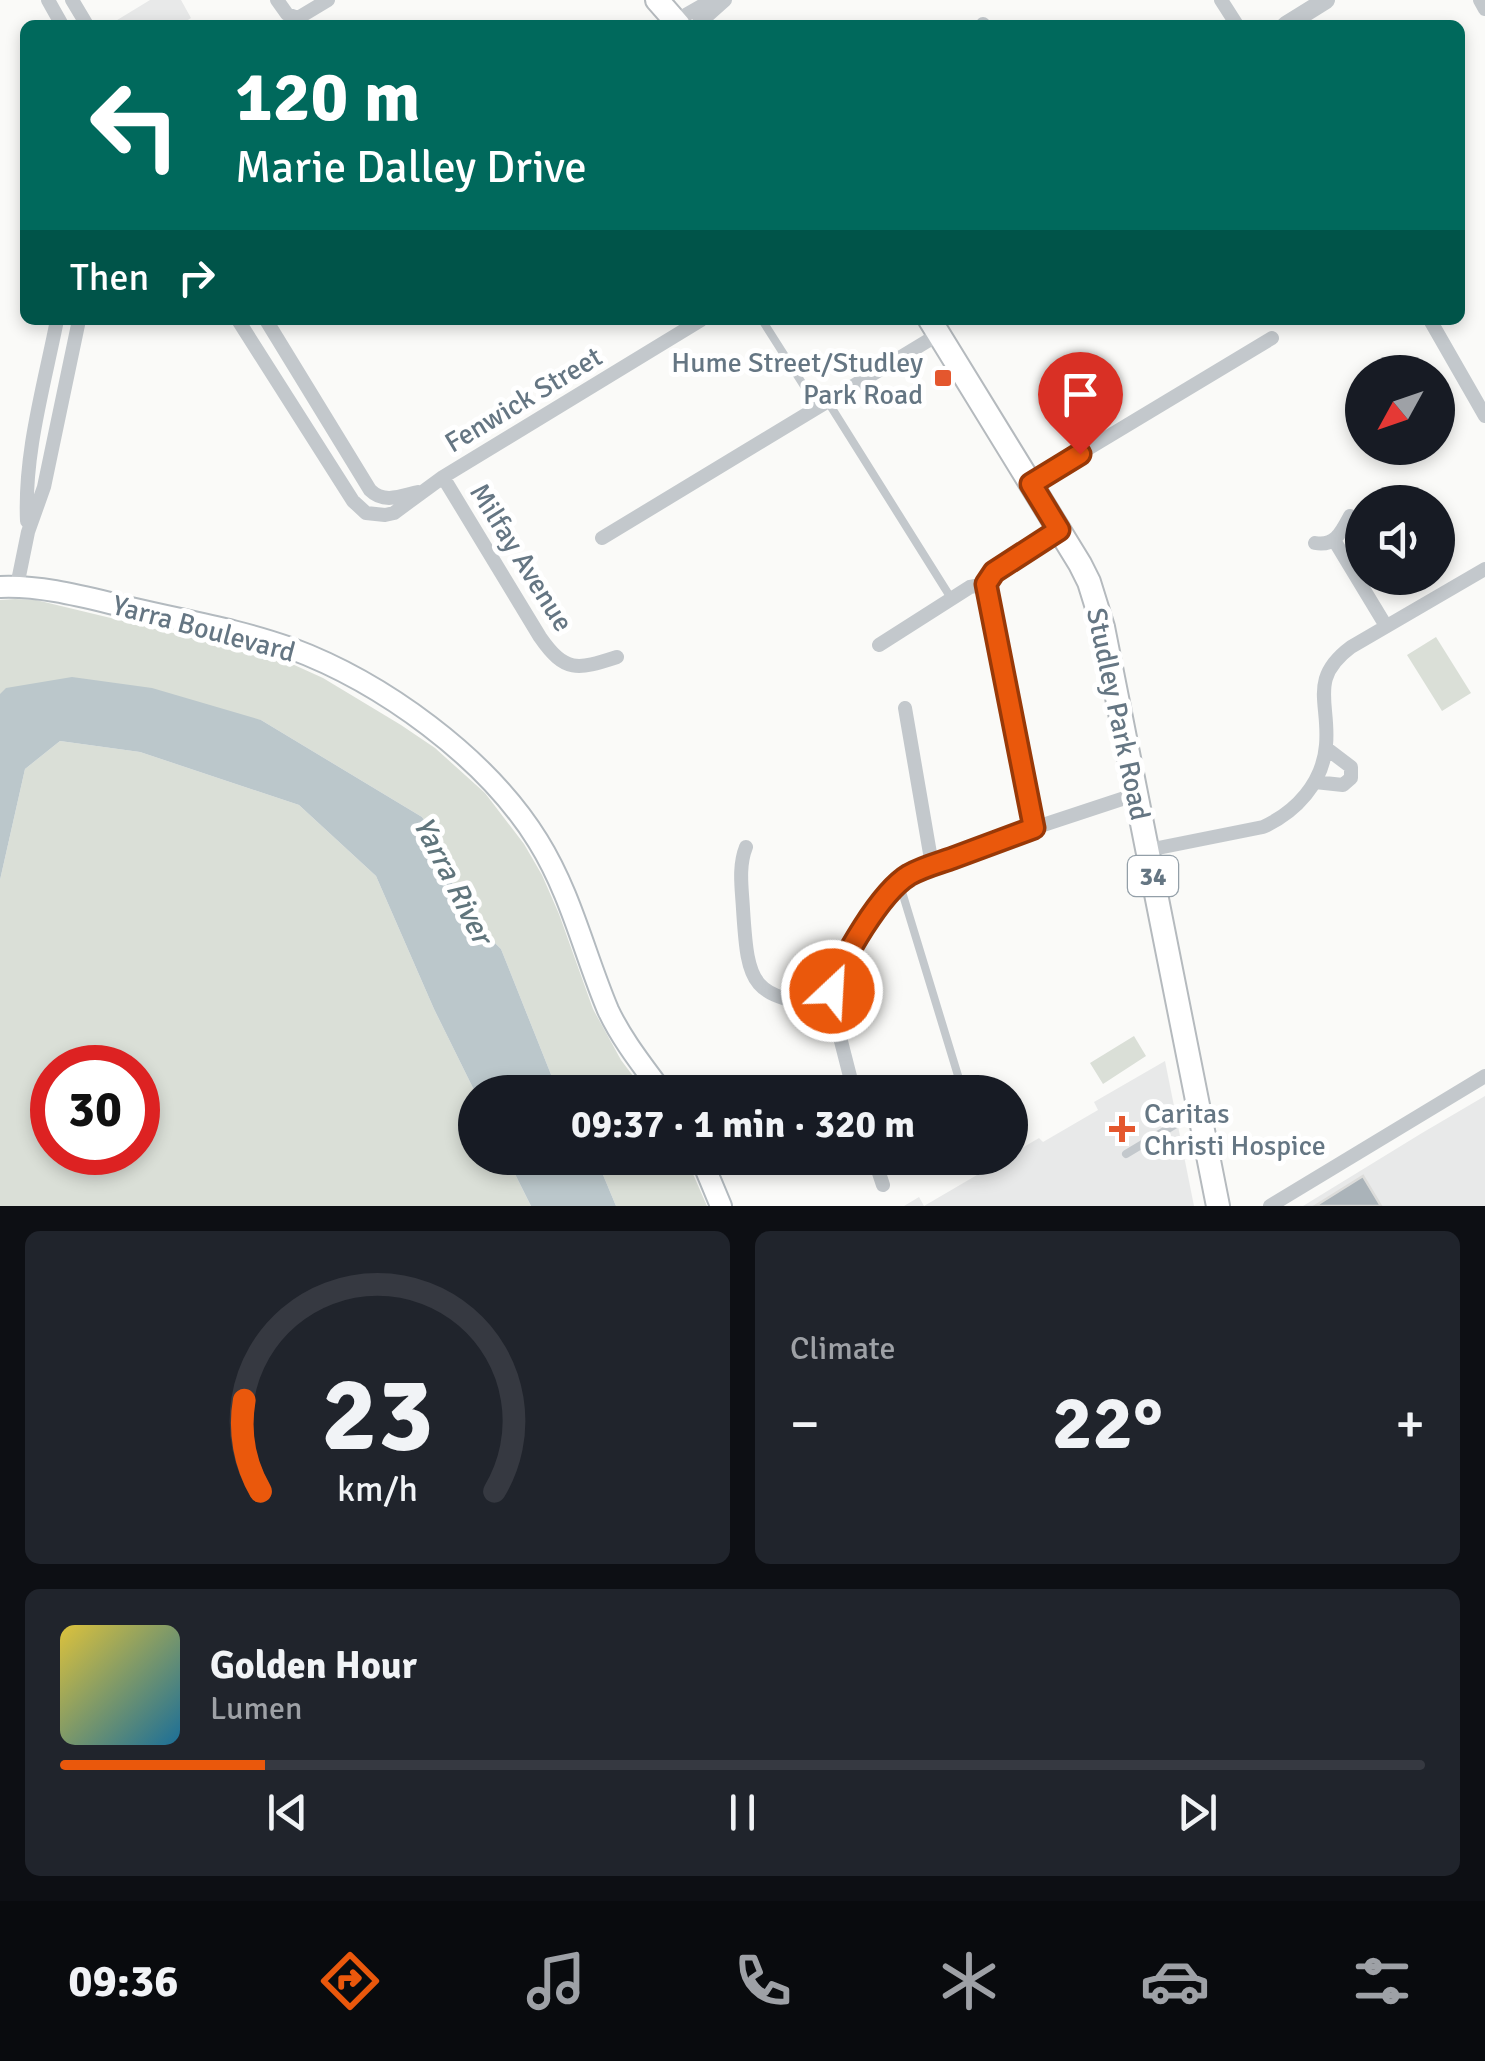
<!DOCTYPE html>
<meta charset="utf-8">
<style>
:root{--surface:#171b24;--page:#20242c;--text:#f1f3f6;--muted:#9ea1a6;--line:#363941;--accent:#ea580c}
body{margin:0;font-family:Signika,sans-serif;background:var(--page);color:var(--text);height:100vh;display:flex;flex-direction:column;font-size:38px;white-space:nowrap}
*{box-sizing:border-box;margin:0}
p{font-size:32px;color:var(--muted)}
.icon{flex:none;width:55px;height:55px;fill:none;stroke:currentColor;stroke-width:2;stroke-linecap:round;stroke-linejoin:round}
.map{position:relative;height:1206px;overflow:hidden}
.details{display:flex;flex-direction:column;gap:25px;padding:25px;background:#0d0f14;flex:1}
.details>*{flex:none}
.hud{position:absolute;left:20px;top:20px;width:1445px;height:305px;border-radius:15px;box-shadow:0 5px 15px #0003;background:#00695c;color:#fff;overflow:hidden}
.needle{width:65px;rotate:230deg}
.tools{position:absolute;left:1345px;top:355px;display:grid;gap:20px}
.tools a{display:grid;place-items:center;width:110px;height:110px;border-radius:50%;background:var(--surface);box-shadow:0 5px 15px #0003;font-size:50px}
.speed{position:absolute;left:30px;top:1045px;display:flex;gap:20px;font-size:50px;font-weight:700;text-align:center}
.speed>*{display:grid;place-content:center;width:130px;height:130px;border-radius:50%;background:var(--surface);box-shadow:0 5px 15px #0003;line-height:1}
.speed .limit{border:15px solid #d22;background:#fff;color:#111}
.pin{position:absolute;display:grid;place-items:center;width:85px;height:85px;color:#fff;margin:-102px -42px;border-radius:50% 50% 50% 0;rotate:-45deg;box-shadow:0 0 10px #0007}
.pin .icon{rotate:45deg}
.me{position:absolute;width:110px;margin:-55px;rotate:25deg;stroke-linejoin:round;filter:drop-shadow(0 0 8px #0008)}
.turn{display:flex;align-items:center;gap:35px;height:210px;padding:0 50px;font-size:45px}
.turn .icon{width:130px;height:130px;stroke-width:2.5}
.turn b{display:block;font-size:70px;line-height:85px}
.then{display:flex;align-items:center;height:95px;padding:0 50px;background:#0003;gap:20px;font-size:38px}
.big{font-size:75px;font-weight:700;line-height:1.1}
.details .card{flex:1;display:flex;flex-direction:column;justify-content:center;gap:15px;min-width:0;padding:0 35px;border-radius:15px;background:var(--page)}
.details .dial{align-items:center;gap:0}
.dial svg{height:260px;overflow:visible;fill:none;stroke:var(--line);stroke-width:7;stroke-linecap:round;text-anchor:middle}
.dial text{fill:var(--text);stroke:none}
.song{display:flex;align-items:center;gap:30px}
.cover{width:120px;height:120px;border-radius:15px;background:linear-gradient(135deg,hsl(50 70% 55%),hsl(200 70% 35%))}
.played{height:10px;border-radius:5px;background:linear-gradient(90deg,var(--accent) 15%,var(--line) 15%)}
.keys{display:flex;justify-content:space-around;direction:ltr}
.heat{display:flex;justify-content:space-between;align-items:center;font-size:55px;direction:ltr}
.details .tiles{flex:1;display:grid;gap:25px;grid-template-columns:1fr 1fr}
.card:last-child{grid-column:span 2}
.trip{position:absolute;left:458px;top:1075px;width:570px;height:100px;border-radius:50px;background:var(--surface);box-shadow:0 5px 15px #0003;font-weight:700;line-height:100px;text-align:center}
.dock{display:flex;height:160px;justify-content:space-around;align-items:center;background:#090b0e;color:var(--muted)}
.dock .icon{width:70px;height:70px}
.dock .selected{color:var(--accent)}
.dock b{font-size:45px;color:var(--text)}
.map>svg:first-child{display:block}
</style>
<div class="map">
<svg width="1485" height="1206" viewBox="0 0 1485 1206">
<rect width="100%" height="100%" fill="#fafaf8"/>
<!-- built -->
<path fill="#e8e9e9" d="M150 0H181L191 18 180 25H109Z
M1165 1061 1194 1206H904L919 1197 924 1206 1006 1158H1010V1155L1039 1138 1043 1142 1098 1110 1094 1102Z
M1485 1096V1206H1303L1422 1133Z"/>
<!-- green -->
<path fill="#dadfd7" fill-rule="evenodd" d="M15 599 36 600 281 659 323 678 401 725 435 748 485 793 524 844 542 875 559 914 593 1009 621 1060 645 1092H561L552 1077 501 949 464 912 431 830 422 817 261 720 0 694V600Z
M1436 637 1471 693 1442 711 1407 655Z
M60 741 140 752 299 805 376 876 434 1009 475 1092V1158H507L531 1206H0V880L25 769ZM52 1068H138V1152H52Z
M1134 1036 1146 1056 1103 1084 1090 1063Z
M596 1158H686L707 1206H616Z"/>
<!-- water -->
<path fill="#bbc7cb" d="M72 677 152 688 261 720 422 817 431 830 464 912 501 949 552 1077 561 1092H475L434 1009 376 876 299 805 140 752 60 741 25 769 0 880V694L6 688Z
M507 1158H596L616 1206H531Z"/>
<!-- building -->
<path fill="#aab3b9" stroke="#dcdcda" stroke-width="2.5" d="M1363 1176 1381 1206H1315Z"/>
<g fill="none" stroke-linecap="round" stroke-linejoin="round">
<!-- secondary casing -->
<g stroke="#b3babf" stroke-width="24">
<path id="secondary" d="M0 587C45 585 91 599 135 609 186 621 240 630 290 648 382 682 486 757 538 841 571 894 584 953 608 1010 622 1040 643 1066 662 1092
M701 1158 721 1206"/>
</g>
<!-- primary casing -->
<g stroke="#b5babe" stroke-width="26">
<path id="primary" d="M657 0 679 25
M930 320 1080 564 1089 582 1103 627 1218 1206"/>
</g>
<!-- service -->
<path stroke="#c3c8cc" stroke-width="8" d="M762 320 818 408
M828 402 951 598
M899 882 963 1092
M1126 1154 1196 1112"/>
<!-- minor -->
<path stroke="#c3c8cc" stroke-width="14" d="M48 0 62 25
M72 0 87 25
M277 0 287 14 298 18 328 0
M1221 0 1237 25
M1480 0 1485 9
M675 21 712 0
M983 24 984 25
M697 25 725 0
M238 320 353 501 366 513 385 515 394 513 443 477 701 320
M266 320 370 490C384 504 401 496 418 492
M1430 320 1485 416
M443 477 540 637C565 673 577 670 617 657
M1031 483 1272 338
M27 521C24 453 44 386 57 320
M602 538 939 334
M1334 540 1386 626
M1315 543C1335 547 1342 531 1350 516
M986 584 1034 828
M17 586 28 532 44 487 79 320
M879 645 970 587 986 584 993 572 1059 530
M905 708 932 865
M1315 782 1343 785 1351 778V767L1326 748
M746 847C738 867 742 889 743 909 748 987 751 998 832 1006L837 975 847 956 877 908 904 878 932 865 1034 828 1137 794
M1148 850 1263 827C1296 812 1323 783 1326 745 1330 703 1308 679 1351 647L1485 569
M832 1006 854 1092
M874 1158 883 1185
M1270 1206 1485 1076"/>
<!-- tertiary -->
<path stroke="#c3c8cc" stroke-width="18" d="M1286 25 1326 0"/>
<!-- secondary -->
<use href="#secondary" stroke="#fff" stroke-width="20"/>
<!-- primary -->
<use href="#primary" stroke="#fff" stroke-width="22"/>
</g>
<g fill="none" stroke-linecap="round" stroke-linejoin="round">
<!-- route casing -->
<g stroke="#983908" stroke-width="25">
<path id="route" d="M832 991C841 959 881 892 909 875 923 867 939 863 953 858 980 848 1007 838 1034 828L986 584 994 572 1059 530 1031 484 1080 454"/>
</g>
<!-- route -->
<use href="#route" stroke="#ea580c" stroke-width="18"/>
</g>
<!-- markers -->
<g fill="#e4572e" stroke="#fff" stroke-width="4">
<rect x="933" y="368" width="20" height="20" rx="5"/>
<path d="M1117 1114h10v10h10v10h-10v10h-10v-10h-10v-10h10z"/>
</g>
<g text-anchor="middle" stroke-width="10" stroke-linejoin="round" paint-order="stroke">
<!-- shield labels -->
<rect fill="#fff" stroke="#939fa8" stroke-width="2.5" x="1128" y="856" width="50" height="40" rx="8"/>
<g font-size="25" font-weight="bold" fill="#657683">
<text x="1153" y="885">34</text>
</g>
<!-- poi labels -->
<g font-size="28" fill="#657683" stroke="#fff" text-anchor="end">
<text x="923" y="372">Hume Street/Studley<tspan x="923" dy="32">Park Road</tspan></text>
<text x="1144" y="1123" text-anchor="start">Caritas<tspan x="1144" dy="32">Christi Hospice</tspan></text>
</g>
<!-- street labels -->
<g font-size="28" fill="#657683" stroke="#fff">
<text transform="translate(523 399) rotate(-31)" y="10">Fenwick Street</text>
<text transform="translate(522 557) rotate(58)" y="10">Milfay Avenue</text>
<text transform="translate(204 628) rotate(15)" y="10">Yarra Boulevard</text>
<text transform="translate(1119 714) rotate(78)" y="10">Studley Park Road</text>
</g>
<!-- water labels -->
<g font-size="30" font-style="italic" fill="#60757c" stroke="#fff">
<text transform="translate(453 880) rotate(63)" y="10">Yarra River</text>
</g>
</g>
</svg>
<div class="tools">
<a><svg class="needle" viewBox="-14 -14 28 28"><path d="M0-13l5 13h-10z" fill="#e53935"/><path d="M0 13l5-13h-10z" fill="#9ea1a6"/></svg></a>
<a><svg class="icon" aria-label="sound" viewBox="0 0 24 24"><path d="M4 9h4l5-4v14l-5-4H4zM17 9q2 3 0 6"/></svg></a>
</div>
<div class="speed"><div class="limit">30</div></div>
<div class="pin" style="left:1080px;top:454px;background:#d93025"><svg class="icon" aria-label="arrive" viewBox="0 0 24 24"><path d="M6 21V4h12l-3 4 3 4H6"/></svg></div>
<svg class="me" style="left:832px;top:991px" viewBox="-20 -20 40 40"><circle r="17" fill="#ea580c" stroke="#fff" stroke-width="3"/><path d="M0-11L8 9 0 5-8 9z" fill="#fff"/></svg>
<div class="trip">09:37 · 1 min · 320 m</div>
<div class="hud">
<div class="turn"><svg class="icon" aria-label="left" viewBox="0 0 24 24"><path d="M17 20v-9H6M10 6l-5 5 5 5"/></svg><div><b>120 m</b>Marie Dalley Drive</div></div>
<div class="then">Then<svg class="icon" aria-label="right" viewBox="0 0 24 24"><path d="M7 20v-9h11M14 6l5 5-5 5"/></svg></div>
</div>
</div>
<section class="details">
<div class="tiles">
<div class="card dial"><svg viewBox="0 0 100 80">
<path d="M14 69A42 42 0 1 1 86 69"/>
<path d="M14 69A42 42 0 0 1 9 41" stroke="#ea580c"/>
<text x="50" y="56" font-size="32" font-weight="700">23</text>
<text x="50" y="72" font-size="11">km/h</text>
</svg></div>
<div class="card"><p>Climate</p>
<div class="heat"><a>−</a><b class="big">22°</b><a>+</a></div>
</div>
<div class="card">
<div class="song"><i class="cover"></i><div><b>Golden Hour</b><p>Lumen</p></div></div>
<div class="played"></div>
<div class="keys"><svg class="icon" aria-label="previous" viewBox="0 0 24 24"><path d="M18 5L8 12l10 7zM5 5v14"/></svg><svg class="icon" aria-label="pause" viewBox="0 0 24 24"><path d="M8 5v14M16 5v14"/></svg><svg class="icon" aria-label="next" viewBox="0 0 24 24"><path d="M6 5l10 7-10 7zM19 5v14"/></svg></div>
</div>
</div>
</section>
<nav class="dock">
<b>09:36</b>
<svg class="icon selected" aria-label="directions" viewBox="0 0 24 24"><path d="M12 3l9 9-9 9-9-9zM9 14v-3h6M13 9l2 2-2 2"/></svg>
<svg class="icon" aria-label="music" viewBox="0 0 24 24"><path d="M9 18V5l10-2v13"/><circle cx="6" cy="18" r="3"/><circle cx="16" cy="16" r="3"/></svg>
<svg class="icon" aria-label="phone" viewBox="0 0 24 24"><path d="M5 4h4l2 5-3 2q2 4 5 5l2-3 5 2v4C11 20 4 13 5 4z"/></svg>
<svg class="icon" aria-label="climate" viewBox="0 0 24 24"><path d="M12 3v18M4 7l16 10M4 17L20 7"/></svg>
<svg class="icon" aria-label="car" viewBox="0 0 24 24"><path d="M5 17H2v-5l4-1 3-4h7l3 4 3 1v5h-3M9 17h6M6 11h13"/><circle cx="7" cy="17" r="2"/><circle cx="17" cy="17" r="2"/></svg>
<svg class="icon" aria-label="filters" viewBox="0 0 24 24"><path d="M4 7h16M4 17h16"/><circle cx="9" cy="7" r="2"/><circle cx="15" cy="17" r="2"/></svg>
</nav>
